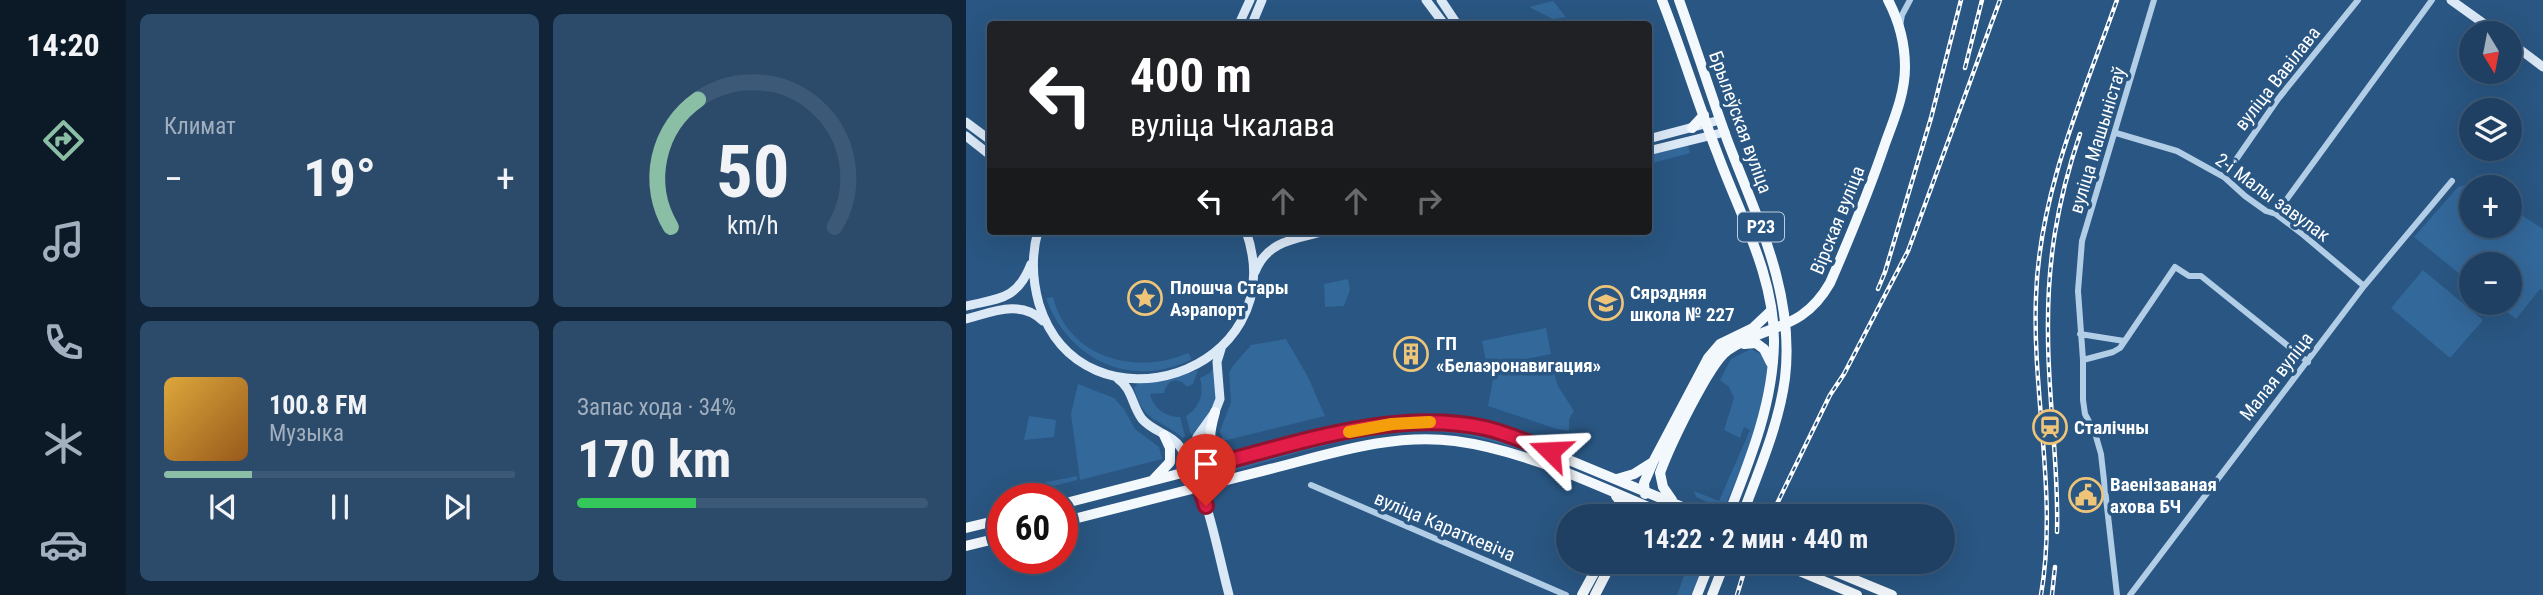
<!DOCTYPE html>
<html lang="ru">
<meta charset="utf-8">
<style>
:root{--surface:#1f4062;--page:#2c4b6b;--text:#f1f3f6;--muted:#a1afbe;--line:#3c5977;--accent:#8abfa5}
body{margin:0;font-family:"Roboto Condensed",sans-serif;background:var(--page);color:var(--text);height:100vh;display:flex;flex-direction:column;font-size:26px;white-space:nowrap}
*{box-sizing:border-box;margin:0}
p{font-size:23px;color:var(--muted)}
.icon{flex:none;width:38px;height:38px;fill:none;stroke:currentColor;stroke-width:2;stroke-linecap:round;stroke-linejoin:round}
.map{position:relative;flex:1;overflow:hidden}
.details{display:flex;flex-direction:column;gap:14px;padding:14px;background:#112336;width:840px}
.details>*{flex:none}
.hud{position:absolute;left:21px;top:21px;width:665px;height:214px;border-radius:7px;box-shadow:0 7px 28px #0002,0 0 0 2px var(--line);background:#202124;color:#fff;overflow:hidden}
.needle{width:46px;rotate:170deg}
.buttons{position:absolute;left:1493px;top:21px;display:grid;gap:14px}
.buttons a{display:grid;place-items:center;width:63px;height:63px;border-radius:50%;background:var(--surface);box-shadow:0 7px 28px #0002,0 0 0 2px var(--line);font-size:35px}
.speed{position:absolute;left:21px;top:483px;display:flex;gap:14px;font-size:35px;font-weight:700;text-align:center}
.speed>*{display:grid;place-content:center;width:91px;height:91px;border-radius:50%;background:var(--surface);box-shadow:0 7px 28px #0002,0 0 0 2px var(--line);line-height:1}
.speed .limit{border:10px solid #d22;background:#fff;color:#111}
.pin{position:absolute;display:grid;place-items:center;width:60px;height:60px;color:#fff;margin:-72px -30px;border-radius:50% 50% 50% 0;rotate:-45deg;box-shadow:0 0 7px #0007}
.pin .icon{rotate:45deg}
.me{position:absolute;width:77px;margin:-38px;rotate:291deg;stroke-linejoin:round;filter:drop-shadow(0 0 5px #0008)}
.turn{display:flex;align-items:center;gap:24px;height:147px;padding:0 28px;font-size:32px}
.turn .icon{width:91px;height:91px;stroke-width:2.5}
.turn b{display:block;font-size:49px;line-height:60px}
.lanes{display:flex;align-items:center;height:66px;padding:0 28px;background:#0003;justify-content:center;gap:35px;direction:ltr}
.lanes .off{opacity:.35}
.big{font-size:52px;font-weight:700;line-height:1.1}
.details .widget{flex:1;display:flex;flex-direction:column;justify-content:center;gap:10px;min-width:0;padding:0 24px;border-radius:10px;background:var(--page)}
.details .dial{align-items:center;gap:0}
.dial svg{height:182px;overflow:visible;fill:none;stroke:var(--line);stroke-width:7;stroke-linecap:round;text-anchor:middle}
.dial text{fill:var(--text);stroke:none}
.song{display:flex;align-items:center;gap:21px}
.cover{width:84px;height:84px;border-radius:10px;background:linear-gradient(135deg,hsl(40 70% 55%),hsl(30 70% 35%))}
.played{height:7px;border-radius:4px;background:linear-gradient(90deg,var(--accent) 25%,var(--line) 25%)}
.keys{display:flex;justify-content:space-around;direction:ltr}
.heat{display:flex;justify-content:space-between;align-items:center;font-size:38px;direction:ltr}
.charge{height:10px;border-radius:5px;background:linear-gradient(90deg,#34c759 34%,var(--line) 0)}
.details .tiles{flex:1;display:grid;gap:14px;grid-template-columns:repeat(2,1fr)}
.trip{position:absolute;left:590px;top:504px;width:399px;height:70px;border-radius:35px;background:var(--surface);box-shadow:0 7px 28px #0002,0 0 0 2px var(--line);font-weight:700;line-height:70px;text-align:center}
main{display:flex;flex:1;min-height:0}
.tab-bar{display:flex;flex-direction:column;width:126px;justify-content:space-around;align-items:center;background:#0c1a27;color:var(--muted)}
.tab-bar .icon{width:49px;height:49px}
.tab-bar .selected{color:var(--accent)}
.tab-bar b{font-size:32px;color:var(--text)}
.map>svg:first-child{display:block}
</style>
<main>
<nav class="tab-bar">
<b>14:20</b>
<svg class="icon selected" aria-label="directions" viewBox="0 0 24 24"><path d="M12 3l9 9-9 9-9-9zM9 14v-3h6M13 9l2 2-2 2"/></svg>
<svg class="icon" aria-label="music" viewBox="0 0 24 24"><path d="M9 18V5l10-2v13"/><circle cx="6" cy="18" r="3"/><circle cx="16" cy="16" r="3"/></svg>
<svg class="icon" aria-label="phone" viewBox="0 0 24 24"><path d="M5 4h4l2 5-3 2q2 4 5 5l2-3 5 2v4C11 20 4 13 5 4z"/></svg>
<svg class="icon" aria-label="climate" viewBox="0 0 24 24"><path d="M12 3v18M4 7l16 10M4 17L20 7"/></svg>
<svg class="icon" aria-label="car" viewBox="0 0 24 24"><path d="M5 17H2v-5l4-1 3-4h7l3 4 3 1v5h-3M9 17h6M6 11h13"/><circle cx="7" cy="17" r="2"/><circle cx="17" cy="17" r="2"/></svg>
</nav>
<section class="details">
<div class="tiles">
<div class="widget"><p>Климат</p>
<div class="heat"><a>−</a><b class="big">19°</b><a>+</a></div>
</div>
<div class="widget dial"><svg viewBox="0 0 100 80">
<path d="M14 69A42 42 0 1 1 86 69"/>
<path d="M14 69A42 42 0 0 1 26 13" stroke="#8abfa5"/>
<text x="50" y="56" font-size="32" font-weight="700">50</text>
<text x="50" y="72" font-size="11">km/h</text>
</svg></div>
<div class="widget">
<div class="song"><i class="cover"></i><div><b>100.8 FM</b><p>Музыка</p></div></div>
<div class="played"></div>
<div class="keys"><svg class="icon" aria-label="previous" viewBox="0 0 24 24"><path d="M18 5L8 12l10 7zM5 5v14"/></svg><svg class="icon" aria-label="pause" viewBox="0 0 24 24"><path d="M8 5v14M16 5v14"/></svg><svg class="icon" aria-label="next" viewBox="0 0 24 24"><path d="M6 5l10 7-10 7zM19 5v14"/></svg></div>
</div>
<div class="widget"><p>Запас хода · 34%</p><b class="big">170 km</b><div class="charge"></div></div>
</div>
</section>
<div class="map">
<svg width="1577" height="595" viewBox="0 0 1577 595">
<rect width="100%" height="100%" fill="#295682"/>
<!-- green -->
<path fill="#33689a" d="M587 1 600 17 587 19 563 7Z
M722 145 724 153 683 164 682 155Z
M1504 184 1509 187H1505V226H1544V208L1577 229V291L1574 289 1550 319 1530 303H1544V264H1505V283L1448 237 1492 187Z
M1457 270 1517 320 1484 358 1425 308Z
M382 279 384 290 378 306 359 307 358 284Z
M87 297C102 358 170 376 222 353L226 359C166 390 102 360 80 298Z
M580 328 585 354 521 367 516 341Z
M320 339 342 377 359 416 257 441 254 431 265 402 263 373 267 366 285 345Z
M785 349 793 353 795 350 802 365 790 432 755 516H747L751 506 730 497 728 491 753 501 784 430 778 427 774 438 758 430 768 398 763 387 754 380 765 359Z
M584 360 592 386 608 411 603 419V431L591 429 522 406 528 374Z
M247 368C252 407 250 402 228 434L225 435 220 416C235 407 238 392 234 378L244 373Z
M232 370 227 384 221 387C212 376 201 380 198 393L184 394C187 407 198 417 214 417L219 436 217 438C192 417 178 424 168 388L172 383 203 380Z
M112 384 148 398 158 409 169 429 193 447 196 459 114 480 105 414Z
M63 416 90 420 88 437 58 440Z
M471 429 517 436 558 449 557 451C523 439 489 430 452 431 388 432 311 460 248 476L247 473C320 455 395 428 471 429Z
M111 476V480L57 494 61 486Z
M723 562H741L727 595H711Z"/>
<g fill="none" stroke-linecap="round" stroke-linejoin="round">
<!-- street -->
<path stroke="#b2cde6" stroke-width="6" d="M934 26 936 15 944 0
M1150 133 1211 151 1258 177 1279 196 1300 211 1310 214 1335 233 1398 286
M1258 177 1312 99 1392 0
M1310 214 1466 0
M1114 334 1158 341
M1117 360 1147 352 1154 348 1209 267 1223 276H1235L1342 362
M345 485 600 595
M1151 595 1135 454 1129 433 1119 414 1117 400V360L1112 291 1116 241 1188 0
M1164 595 1398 286 1486 181"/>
<!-- secondary -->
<path stroke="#dbe8f6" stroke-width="9" d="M460 0 478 24
M475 0 491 24
M1485 0 1531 33
M273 24 284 0
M286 24 296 0
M1544 42 1577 67
M0 122 24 140
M0 136 24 155
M682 139 754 120
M682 151 759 132
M72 231C65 256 66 279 73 304 116 441 330 374 280 231
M295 231H311
M289 272C301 240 331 239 360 231
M0 306C34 298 51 300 65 264
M0 319C26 312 55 299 77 321
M152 379C166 388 166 406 176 419 187 432 206 434 215 448 242 491 250 546 263 595
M234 473 231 437 249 412 254 399 251 362 255 349"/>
<!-- primary -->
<path stroke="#f3f8fd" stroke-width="10" d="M696 0C716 51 732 104 752 155 774 215 809 277 808 343 807 404 784 460 762 516
M713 0C730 47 745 95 762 142 791 218 829 294 819 378 813 425 792 472 776 516
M726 128 738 115
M778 344 790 343 798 349 805 363
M249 412C242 436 238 454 270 456
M188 479 204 462V448L198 435
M651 479 668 474 687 462
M679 494 678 483 687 462 742 358 754 344 787 328 805 311
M650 496 657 505 658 516
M706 500 697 487 694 473C703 448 743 363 762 350 802 323 836 332 864 283 884 237 903 191 919 144 928 119 939 94 939 67 939 43 933 21 922 0
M96 504C157 488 217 473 278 457 368 434 453 406 545 436L738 516
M672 516 676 512 688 513
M96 522C168 504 240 485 312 467 370 452 429 433 489 441 564 451 635 488 704 516
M0 528 37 519
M0 546 37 537
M812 562 891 595
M846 562 926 595
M616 595 634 562
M629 595 646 562
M731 595 744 562
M746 595 759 562"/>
<!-- rail casing -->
<g stroke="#fff" stroke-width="4.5">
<path id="rail" d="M999 68 1016 0
M912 289 919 272 965 118 995 0
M805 516 864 395 878 374 942 251 1034 0
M1091 532C1093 466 1082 400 1082 334 1081 262 1091 202 1114 134
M771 595 781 562
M1075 595C1092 496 1066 396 1070 297 1073 193 1117 96 1151 0
M1086 595 1089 567"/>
</g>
<!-- rail -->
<use href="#rail" stroke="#295682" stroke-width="2" stroke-dasharray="5" stroke-linecap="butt"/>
</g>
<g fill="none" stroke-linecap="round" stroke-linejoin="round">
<!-- route casing -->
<g stroke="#92132f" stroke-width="18">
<path id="route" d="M240 506 234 487 226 470C319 448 423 407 519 428 541 433 563 443 584 451"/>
</g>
<!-- route -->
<use href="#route" stroke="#e11d48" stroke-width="12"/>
<!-- slow -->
<path stroke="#f59e0b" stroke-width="12" d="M383 432 426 424 464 422"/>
</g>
<!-- icons -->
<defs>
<g id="sight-ring" transform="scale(1.75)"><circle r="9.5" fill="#295682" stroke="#eec479" stroke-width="1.5"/><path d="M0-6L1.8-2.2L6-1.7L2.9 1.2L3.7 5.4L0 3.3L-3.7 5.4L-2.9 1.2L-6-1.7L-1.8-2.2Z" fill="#eec479"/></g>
<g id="school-ring" transform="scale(1.75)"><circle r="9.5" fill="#295682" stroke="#eec479" stroke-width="1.5"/><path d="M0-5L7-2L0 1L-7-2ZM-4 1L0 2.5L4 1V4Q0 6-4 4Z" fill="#eec479"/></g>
<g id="building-ring" transform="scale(1.75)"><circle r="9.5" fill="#295682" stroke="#eec479" stroke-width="1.5"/><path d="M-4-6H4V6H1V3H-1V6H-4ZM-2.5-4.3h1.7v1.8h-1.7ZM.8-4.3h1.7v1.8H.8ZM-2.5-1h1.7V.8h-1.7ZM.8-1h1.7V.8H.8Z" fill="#eec479"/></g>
<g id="station-ring" transform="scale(1.75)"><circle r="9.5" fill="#295682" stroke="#eec479" stroke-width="1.5"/><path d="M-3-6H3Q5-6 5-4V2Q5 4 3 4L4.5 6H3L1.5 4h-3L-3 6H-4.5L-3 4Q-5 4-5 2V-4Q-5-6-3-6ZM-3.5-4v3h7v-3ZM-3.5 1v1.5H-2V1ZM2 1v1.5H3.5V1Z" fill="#eec479"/></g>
<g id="civic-ring" transform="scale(1.75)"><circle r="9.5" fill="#295682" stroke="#eec479" stroke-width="1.5"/><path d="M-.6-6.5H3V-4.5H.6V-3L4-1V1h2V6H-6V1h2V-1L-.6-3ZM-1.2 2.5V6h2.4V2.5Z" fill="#eec479"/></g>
</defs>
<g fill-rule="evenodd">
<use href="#sight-ring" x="179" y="298"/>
<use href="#school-ring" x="640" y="303"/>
<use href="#building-ring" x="445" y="354"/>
<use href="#station-ring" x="1084" y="427"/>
<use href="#civic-ring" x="1120" y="495"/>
</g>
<g text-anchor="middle" stroke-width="7" stroke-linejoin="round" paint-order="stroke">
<!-- shield labels -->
<rect fill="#295682" stroke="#bfccda" stroke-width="2" x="772" y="212.5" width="46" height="29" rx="5"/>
<g font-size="18" font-weight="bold" fill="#fff">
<text x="795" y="233">Р23</text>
</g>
<!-- street labels -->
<g font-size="19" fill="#fff" stroke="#295682">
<text transform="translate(1311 78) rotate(-52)" y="7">вуліца Вавілава</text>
<text transform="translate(775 122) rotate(70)" y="7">Брылеўская вуліца</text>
<text transform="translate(1131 140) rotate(-73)" y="7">вуліца Машыністаў</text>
<text transform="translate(1307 197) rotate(36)" y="7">2-і Малы завулак</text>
<text transform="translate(871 220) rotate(-68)" y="7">Вірская вуліца</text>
<text transform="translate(1310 376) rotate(-52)" y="7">Малая вуліца</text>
<text transform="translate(479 526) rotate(23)" y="7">вуліца Караткевіча</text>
</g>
<!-- poi labels -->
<g font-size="19" font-weight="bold" fill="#fff" stroke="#295682" text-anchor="start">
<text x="204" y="294">Плошча Стары<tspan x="204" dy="22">Аэрапорт</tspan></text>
<text x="664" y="299">Сярэдняя<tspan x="664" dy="22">школа № 227</tspan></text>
<text x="470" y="350">ГП<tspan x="470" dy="22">«Белаэронавигация»</tspan></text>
<text x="1108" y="434">Сталічны</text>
<text x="1144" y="491">Ваенізаваная<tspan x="1144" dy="22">ахова БЧ</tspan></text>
</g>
</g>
</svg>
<div class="buttons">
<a><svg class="needle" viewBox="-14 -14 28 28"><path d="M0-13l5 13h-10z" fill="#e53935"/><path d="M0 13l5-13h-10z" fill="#a1afbe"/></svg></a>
<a><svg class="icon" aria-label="layers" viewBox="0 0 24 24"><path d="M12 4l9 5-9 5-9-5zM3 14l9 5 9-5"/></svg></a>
<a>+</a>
<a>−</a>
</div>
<div class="speed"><div class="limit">60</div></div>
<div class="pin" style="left:240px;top:506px;background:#d93025"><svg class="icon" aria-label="arrive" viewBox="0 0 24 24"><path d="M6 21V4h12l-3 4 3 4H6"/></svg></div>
<svg class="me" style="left:584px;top:451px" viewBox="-20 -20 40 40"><path d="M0-17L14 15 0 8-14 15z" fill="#e11d48" stroke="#fff" stroke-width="4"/></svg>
<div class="trip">14:22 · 2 мин · 440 m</div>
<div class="hud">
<div class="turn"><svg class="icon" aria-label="left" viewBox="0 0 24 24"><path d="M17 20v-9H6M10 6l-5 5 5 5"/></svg><div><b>400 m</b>вуліца Чкалава</div></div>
<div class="lanes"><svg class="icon" aria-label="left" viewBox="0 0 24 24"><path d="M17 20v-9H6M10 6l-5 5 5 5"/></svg><svg class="icon off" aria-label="ahead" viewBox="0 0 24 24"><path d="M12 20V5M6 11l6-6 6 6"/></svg><svg class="icon off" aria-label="ahead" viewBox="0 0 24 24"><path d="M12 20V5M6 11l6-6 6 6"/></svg><svg class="icon off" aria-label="right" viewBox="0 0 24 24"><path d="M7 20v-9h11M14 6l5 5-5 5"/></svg></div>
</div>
</div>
</main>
